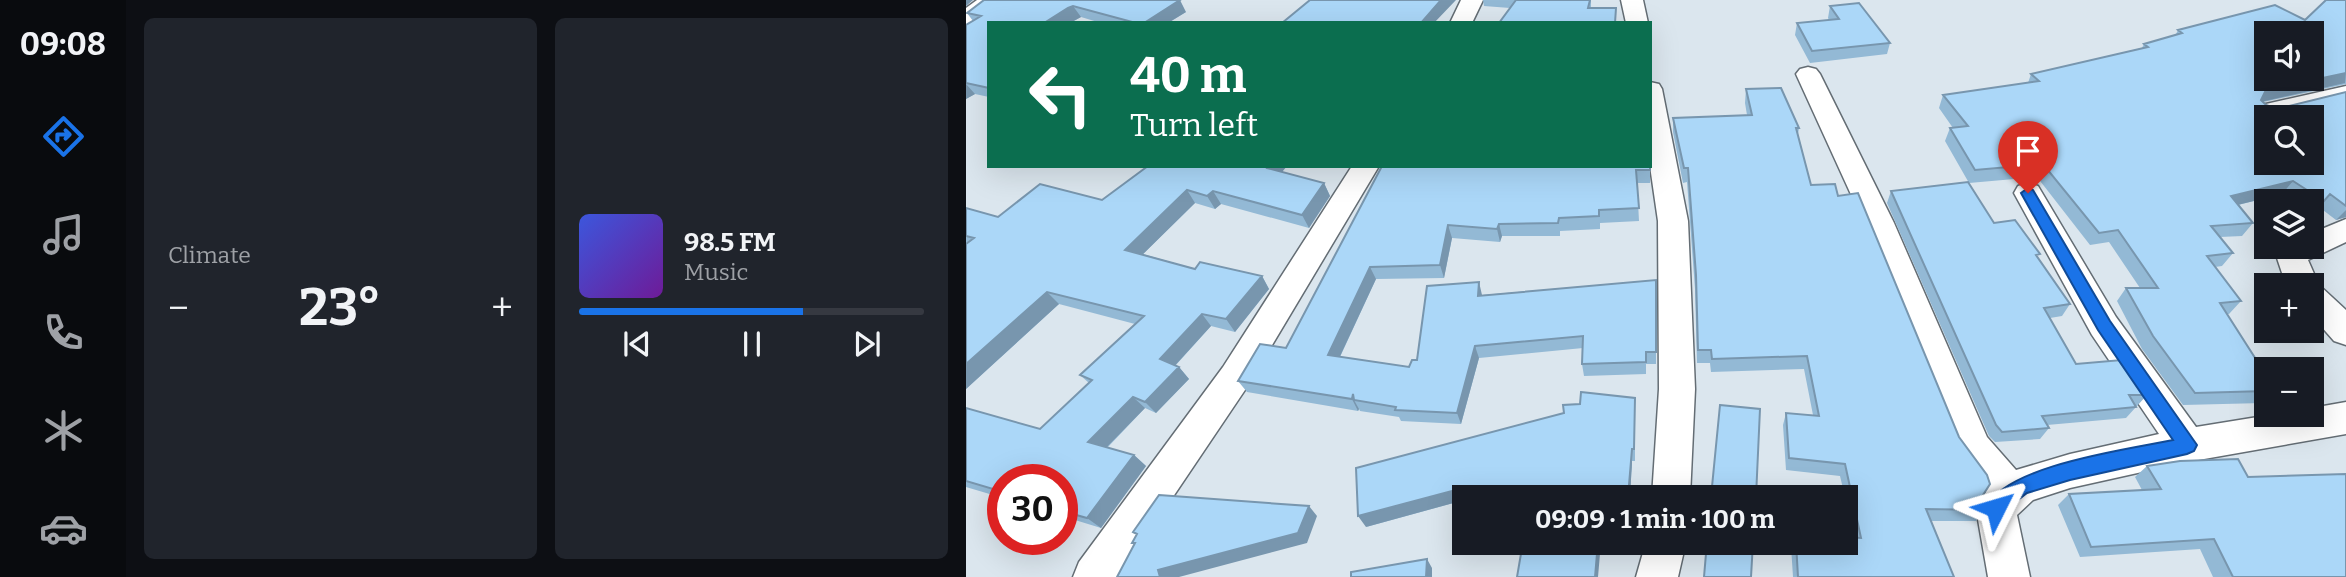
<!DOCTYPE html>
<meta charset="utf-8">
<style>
:root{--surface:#171b24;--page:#20242c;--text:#f1f3f6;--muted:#9ea1a6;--line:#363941;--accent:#1a73e8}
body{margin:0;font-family:Bitter,serif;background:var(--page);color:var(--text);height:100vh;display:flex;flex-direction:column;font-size:26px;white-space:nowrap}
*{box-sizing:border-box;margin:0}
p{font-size:23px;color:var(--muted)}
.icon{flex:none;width:38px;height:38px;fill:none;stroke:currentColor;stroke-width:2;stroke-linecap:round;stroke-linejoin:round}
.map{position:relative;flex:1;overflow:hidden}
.details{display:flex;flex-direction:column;gap:18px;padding:18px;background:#0d0f14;width:840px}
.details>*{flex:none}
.banner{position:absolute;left:21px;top:21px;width:665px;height:147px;border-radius:0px;box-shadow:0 7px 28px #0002;background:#0b6e4f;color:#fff;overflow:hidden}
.tools{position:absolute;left:1288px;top:21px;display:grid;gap:14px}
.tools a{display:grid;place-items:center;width:70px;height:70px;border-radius:0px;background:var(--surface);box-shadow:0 7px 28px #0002;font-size:35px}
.speed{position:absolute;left:21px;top:464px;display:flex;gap:14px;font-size:35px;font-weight:700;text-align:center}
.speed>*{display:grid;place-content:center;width:91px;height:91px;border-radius:50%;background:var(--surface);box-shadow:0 7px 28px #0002;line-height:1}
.speed .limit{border:10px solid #d22;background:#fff;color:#111}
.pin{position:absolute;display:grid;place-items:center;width:60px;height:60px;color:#fff;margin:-72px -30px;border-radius:50% 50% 50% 0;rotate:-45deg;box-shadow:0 0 7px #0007}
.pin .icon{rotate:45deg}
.me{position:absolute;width:77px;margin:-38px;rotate:50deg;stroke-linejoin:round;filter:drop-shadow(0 0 5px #0008)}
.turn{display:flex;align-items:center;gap:24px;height:147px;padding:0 28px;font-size:32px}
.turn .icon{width:91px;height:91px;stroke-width:2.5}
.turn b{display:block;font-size:49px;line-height:60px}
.big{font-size:52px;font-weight:700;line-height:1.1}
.details .widget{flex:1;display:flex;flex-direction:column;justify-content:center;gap:10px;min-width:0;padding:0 24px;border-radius:10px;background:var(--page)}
.song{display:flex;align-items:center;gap:21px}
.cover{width:84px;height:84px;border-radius:10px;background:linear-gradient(135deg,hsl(230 70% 55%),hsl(280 70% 35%))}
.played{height:7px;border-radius:4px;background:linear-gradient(90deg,var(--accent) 65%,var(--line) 65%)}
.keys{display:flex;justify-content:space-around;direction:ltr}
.heat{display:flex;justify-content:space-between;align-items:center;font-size:38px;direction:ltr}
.details .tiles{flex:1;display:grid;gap:18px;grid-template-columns:repeat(2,1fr)}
.trip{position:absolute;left:486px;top:485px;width:406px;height:70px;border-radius:0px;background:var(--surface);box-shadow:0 7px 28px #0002;font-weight:700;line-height:70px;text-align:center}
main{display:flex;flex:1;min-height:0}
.dock{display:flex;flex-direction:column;width:126px;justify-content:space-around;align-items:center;background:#090b0e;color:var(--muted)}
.dock .icon{width:49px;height:49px}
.dock .current{color:var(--accent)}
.dock b{font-size:32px;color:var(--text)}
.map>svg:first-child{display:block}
</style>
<main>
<nav class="dock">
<b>09:08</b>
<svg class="icon current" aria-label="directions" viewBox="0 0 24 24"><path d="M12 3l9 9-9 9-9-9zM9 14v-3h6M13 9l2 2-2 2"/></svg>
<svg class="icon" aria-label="music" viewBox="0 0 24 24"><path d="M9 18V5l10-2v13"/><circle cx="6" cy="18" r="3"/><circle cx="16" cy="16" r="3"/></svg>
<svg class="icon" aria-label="phone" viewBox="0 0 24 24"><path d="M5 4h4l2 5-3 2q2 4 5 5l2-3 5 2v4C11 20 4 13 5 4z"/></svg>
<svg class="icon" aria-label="climate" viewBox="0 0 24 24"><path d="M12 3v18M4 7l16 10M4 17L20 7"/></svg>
<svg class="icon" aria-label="car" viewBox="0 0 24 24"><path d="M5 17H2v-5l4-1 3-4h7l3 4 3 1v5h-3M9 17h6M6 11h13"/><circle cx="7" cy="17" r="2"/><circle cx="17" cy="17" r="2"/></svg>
</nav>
<section class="details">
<div class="tiles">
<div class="widget"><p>Climate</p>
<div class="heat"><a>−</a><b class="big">23°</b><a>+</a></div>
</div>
<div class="widget">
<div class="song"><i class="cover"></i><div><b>98.5 FM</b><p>Music</p></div></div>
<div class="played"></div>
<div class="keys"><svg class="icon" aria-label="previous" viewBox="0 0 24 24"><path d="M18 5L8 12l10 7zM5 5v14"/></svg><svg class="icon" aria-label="pause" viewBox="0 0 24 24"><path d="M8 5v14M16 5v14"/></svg><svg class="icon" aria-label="next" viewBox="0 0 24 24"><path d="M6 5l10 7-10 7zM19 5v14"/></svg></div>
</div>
</div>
</section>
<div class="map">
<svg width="1380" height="577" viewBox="0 0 1380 577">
<rect width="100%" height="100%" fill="#dbe6ee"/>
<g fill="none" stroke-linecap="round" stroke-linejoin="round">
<!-- street casing -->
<g stroke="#646d74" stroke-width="3">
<path id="street" d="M11 0H36L8 23 0 25V8Z
M495 0H517L506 23H484Z
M655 0H677L682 23H660Z
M842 67 850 69 854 74 928 223 1021 437 1050 470 1104 454 1193 434 1126 335 1048 193 1052 186 1062 183 1072 186 1150 317 1230 427 1304 415H1346V408L1380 402V434L1221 462 1104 488 1067 500 1051 515 1064 577H1022L1010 508 1020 492 994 460 988 448 898 223 830 74 834 69Z
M684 82 693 84 696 89 722 221 729 389 724 497H686L693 389 692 221 684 166Z
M1380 86V100L1300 119 1291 116 1287 111 1291 106Z
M386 166H413L281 387 153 577H107L113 562 257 367Z
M1380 219V242L1342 260 1353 285 1380 310V345L1368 341 1346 316V285H1320L1310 255 1315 247H1346V233Z
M680 542H720L712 577H670Z"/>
</g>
<!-- street -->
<use href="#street" fill="#fff" fill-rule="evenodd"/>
</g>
<!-- wall -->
<path fill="#93b9d5" d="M18 0 220 12 202 23H135L115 17 104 23H23V97L9 94 0 99V25L7 21 1 13Z
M517 0H625V8H650V23H533L544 8 518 6Z
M1380 0V84L1297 102 1300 105 1311 109 1380 92V217L1370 220 1353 207 1346 214V201H1327L1316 194 1272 205 1287 223 1276 236 1254 237 1267 253 1256 266 1249 267 1275 301 1263 314H1261L1300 375V400L1297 403 1217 405 1176 349 1151 301 1160 288H1174L1143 242 1124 245 1071 177 1003 183 979 141 984 128H987L973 108 977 95 1062 83 1065 74 1176 48 1178 44 1209 36 1212 30 1339 20Z
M864 6 924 43 921 54 844 63 829 35 831 23 863 20 862 18Z
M780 89 833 128 832 134 845 185 872 196 1017 495 1018 510 1010 521H965L988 577H827L825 546 826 542H880L887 537 880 505V497H879L874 476 820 470 817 425 820 413 847 415 838 369 745 372 744 363H731L729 289 721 182 717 183 707 132V118L781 115 779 103Z
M182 166H321L316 172 358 183 364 196 343 228 255 204 249 209 229 203 177 254 229 269 296 276 303 289 269 332 245 326 209 366 213 367 223 379 190 413 179 408 141 448 168 455 180 466 135 528 96 516V480H37V498L0 487V408L74 429 123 383 114 375 169 324 93 304 0 389V208L32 217 136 200Z
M416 166H684V183H671L673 221 634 223V229L594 231V236H536L534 242 486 238 478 278 410 279 374 357 443 367 516 295 690 280V364H680V374L618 376 616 364 617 348 513 358 495 424 435 421 433 417 394 411 393 409 392 411 281 392 272 381 320 348Z
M925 191 1028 223 1072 258 1104 304 1096 316 1084 318 1110 364 1181 395 1171 406H1169L1170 407 1160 418 1081 425 1083 428 1074 439 1029 442 1023 436 921 203Z
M669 398V461H666L664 497H499V502H491L400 527 614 404Z
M1181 466 1282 477 1380 577H1247L1234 549 1114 557 1092 505 1103 494 1176 490 1169 477Z"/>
<!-- shaded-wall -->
<path fill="#7896ae" d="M0 0H7L0 6Z
M214 0 220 12 202 23H178Z
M475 0H490L468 23H455Z
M107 6 115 17 104 23H78L102 8Z
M1380 73 1379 83 1290 103 1300 90Z
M0 84 9 94 0 99Z
M302 166H321L308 181 301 168Z
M1327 181 1316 194 1255 209 1265 196Z
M358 183 364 196 343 228 336 215Z
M221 190 229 203 169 262 159 250Z
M247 191 255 204 249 209 241 196Z
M1380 210V217L1370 220Z
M533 224 536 236 534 242 531 229Z
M482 225 486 238 478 278 474 265Z
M404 267 410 279 369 367 362 355Z
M296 276 303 289 269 332 260 319Z
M513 282 516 295 512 296Z
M81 292 93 304 0 389V364Z
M236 314 245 326 204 371 194 359Z
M509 346 513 358 495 424 491 413Z
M213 367 223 379 190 413 179 402Z
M387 394 388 400 393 409 392 411 386 399Z
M167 397 179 408 135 453 122 442Z
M666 449V461L664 497H662Z
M168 455 180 466 135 528 121 518Z
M486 491 491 502 400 527 392 516Z
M343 506 351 516 341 543 213 577H194L192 570Z
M632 542H635L632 577H629Z
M461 559 466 568V577H460Z"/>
<!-- building -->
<path fill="#abd7f8" stroke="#7896ae" stroke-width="2" fill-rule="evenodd" d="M18 0H214L178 23H170L107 6 102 8 78 23H23V88L0 83V25L15 16 1 13Z
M344 0H475L455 23H316Z
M550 0H624L622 8H650L649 23H533Z
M1360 0H1380V73L1300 90 1295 100 1300 105 1311 109 1380 92V206L1364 194 1358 201 1327 181 1265 196 1287 223 1245 226 1267 253 1241 256 1275 301 1254 303 1300 375V391L1229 393 1187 336 1160 288H1192L1152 230 1133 233 1077 164 1009 170 984 128 1002 126 977 95 1073 81 1065 74 1182 47 1178 44 1216 33 1212 30 1309 5 1339 20ZM1300 33H1346V79H1300ZM1300 117H1346V163H1300Z
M893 3 924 43 846 51 831 23 873 19 864 6Z
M815 88 833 128H830L845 185 869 184 872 196 892 193 993 437 1021 475 1024 484 1017 495 1018 510 960 509 988 577H832L830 542H880V537L895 538 879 464 823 458 820 413 853 416 841 356 746 359 745 350H732L730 275 722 168H718L707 118 786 115 780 89Z
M182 166H302L301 168 358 183 336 215 247 191 241 196 221 190 159 250 229 269 234 262 296 276 260 319 236 314 194 359 213 367 179 402 167 397 122 442 168 455 121 518 96 511V480H37V492L0 481V408L74 429 126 380 114 375 178 316 81 292 0 364V244L8 238 0 236V208L32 217 74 184 136 200Z
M416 166H684V170H670L673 208 633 210V216L593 218 592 223 533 224 531 229 482 225 474 265 404 267 362 355 443 367 446 360H451L461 286 513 282 512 296 690 280V352H680V362L616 364 617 336 509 346 491 413 429 410 430 407 388 400 387 394 386 399 272 381 294 344 320 348Z
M1002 182 1028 223 1049 220 1074 254 1070 255 1104 304 1078 308 1110 364 1156 360 1181 395H1163L1170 407 1076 416 1083 428 1036 432 1030 425 925 191Z
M615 392 669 398 668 449H666L662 497H554L555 490 486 491 392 516 390 468 598 413 597 405 614 404Z
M754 405 794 409 790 497H745Z
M1272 459 1282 477 1380 474V577H1267L1248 539 1125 547 1103 494 1195 489 1181 466 1214 461Z
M193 495 343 506 332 533 192 570 194 577H151L169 543H166L171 534 167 532Z
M557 542H632L629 577H551Z
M741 542H787L785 577H738Z
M461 559 460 577H385V572Z"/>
<!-- route -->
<path fill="#1a73e8" stroke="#114b97" stroke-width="2" d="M1062 188 1067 190 1144 321 1231 445 1228 451 1221 454 1104 480 1061 493 1030 517 1023 514 1020 508C1039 465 1164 449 1207 440L1132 330 1055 193Z"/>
</svg>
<div class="tools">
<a><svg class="icon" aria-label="sound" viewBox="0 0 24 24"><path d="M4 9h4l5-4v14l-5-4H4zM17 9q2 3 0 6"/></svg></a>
<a><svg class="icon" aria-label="search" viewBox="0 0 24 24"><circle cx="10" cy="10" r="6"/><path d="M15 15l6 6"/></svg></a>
<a><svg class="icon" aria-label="layers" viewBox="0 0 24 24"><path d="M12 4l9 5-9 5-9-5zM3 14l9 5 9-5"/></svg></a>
<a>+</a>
<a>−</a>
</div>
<div class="speed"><div class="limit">30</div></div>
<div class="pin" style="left:1062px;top:193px;background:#d93025"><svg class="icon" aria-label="arrive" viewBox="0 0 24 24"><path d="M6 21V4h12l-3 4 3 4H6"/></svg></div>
<svg class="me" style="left:1030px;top:508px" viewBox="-20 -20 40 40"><path d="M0-17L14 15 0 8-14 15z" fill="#1a73e8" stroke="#fff" stroke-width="4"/></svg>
<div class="trip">09:09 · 1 min · 100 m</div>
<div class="banner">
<div class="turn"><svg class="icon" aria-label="left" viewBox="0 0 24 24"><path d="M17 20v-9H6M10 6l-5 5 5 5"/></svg><div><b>40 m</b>Turn left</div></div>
</div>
</div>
</main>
